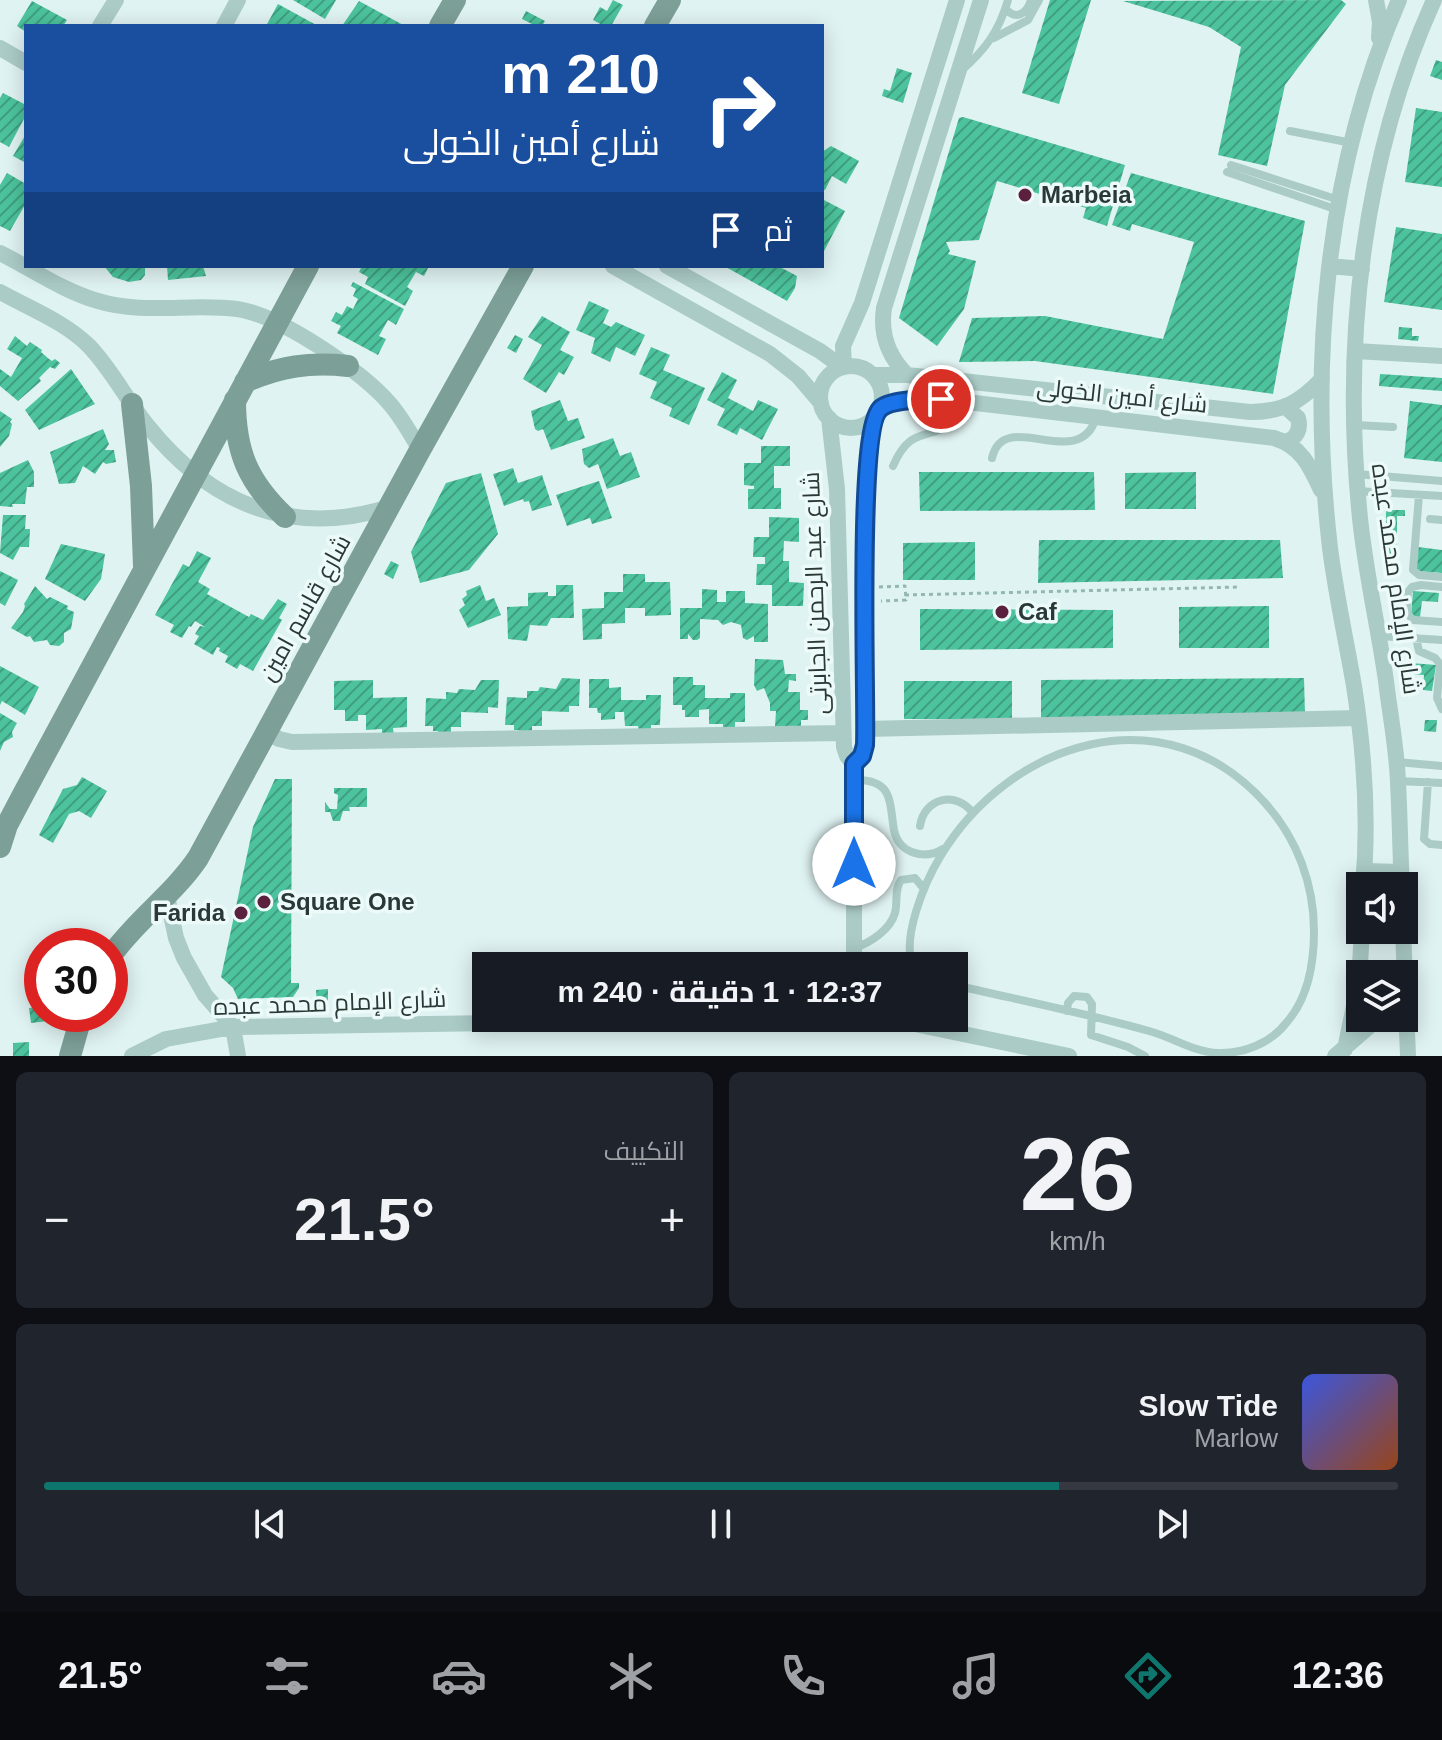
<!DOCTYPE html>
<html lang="ar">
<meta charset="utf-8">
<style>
:root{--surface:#171b24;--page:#20242c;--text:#f1f3f6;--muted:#9ea1a6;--line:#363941;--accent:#0f766e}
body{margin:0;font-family:Helvetica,Cairo,sans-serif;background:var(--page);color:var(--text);direction:rtl;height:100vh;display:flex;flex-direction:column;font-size:30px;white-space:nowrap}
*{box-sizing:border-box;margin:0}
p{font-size:26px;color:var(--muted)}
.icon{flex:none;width:44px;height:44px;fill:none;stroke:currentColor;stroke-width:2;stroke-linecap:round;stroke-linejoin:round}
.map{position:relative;height:1056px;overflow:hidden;direction:ltr}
.panel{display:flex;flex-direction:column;gap:16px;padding:16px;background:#0d0f14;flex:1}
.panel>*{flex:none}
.banner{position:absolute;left:24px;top:24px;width:800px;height:244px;border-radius:0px;box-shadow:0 4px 20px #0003;direction:rtl;background:#1a4fa0;color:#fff;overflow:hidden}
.controls{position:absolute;left:1346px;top:872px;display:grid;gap:16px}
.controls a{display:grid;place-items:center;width:72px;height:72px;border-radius:0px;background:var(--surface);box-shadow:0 4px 20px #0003;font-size:40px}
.speed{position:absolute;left:24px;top:928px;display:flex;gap:16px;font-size:40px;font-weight:700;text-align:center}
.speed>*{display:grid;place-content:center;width:104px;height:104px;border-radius:50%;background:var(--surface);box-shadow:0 4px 20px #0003;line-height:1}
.speed .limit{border:12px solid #d22;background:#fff;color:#111}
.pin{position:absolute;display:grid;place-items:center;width:68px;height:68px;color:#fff;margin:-34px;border:4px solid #fff;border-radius:50%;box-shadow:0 2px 8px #0007}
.me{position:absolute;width:88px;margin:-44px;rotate:0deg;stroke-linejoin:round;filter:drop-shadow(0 0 6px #0008)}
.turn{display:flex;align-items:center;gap:28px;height:168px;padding:0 32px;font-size:36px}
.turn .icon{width:104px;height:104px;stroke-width:2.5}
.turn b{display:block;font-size:56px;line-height:68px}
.then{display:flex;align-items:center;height:76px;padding:0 32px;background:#0003;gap:16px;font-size:30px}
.big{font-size:60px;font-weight:700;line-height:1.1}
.panel .card{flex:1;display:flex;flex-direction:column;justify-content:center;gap:12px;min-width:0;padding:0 28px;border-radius:12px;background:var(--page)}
.panel .dial{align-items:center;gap:0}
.dial b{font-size:104px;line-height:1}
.song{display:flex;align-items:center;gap:24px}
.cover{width:96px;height:96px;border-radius:12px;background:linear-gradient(135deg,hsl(230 70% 55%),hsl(20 70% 35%))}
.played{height:8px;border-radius:4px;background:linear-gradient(90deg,var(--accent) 75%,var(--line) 75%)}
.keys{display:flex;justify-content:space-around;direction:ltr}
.heat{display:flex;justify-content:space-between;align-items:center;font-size:44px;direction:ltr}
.panel .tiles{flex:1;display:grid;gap:16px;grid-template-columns:1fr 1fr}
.card:last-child{grid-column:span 2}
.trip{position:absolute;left:472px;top:952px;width:496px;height:80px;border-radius:0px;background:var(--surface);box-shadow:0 4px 20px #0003;font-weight:700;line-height:80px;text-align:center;direction:rtl}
.dock{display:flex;height:128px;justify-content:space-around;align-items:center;background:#090b0e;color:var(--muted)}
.dock .icon{width:56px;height:56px}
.dock .on{color:var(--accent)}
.dock b{font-size:36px;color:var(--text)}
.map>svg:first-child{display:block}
</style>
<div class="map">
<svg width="1442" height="1056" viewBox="0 0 1442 1056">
<defs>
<pattern id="building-hatch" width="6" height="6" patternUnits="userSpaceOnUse" patternTransform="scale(2)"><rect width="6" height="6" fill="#4cc39c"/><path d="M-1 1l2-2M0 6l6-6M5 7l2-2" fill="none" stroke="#3f9f80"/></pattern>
</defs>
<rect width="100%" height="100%" fill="#dff3f2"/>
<!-- building -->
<path fill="url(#building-hatch)" d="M293 0H336L325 19Z
M613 0 623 5 611 26H604L593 20 600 7 607 11Z
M1050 0H1091L1059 104 1022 93Z
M1341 0 1346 4 1285 85 1267 166 1218 155 1241 47 1209 27 1123 1Z
M32 1 67 20 63 26H26V32L17 26Z
M359 1 405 26H342Z
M278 4 318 26H266Z
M526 11 545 21 542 26H536L522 19Z
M1436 60 1442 62V80L1430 76Z
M897 68 912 73 903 103 882 96 884 89 890 91Z
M3 93 26 105V115L9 147 0 142V98Z
M1416 108 1442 112V187L1405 182Z
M963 117 1125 165 1107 226 1083 218 1086 208 997 181 979 240 946 242 950 251 948 254 976 261 964 309 937 346 899 318 959 118Z
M26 134V163L13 156Z
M831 146 859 161 846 184 832 176 825 190 822 189V152Z
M7 173 26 184V203L10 231 0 226V185Z
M1131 173 1305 221 1273 394 1035 361 959 362 972 318 1045 316 1163 339 1194 242 1132 224 1130 231 1112 225Z
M822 199 845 211 822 255Z
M1396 227 1442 234V310L1384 302Z
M104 266H145V275L141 280 129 282 113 277Z
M167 266H203L206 276 168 280Z
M362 266H429L424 276 416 272 407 287 413 291 405 306 365 284 368 277 359 272Z
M724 266H778L797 276 795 288 787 301Z
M353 282 404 309 396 325 388 320 379 336 386 339 378 355 337 333 341 326 331 321 336 312 342 315 347 306 353 309 358 299 353 296 356 289 351 286Z
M589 301 609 310 603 323 611 327 616 322 645 335 635 356 616 347 610 362 591 353 595 338 576 330Z
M542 316 570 332 560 350 574 357 564 375 559 372 546 393 523 379 542 345 528 337Z
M1399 327 1412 328V336H1419L1418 341 1398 339Z
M515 335 523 339 516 353 507 348Z
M15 336 27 346 30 342 42 350 41 352 49 359 52 361 55 359 60 363 55 369 50 367 39 378 41 381 18 401 0 386V369L11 377 22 358 7 349Z
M651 347 670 355 663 370 705 388 689 425 669 416 672 408 650 398 657 382 639 374Z
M71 369 95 404 39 430 25 410Z
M722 372 737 380 728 398 753 411 758 400 778 409 762 440 740 428 737 435 717 425 725 409 707 400Z
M1380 374 1442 378V391L1379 386Z
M560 400 568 421 578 418 585 438 551 450 543 429 538 431 535 429 531 411Z
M1410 401 1442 405V462L1404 458Z
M0 411 12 419 10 422 12 424 9 436 0 447Z
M103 429 109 444 105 450H114L116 462 106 464 103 462 95 474 83 466 75 483 59 484 50 452Z
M613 438 620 456 631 452 640 477 607 489 598 464 589 468 584 464 582 449Z
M761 446H790V466H774V488H781V509H748V489H754V486L744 485V463H761Z
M28 460 34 472V487H27L25 504H12L13 507 0 506V473Z
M513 468 518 483 542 475 552 505 532 511 529 501 524 502 523 499 504 506 493 474Z
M919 472H1094L1095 510 920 511Z
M1196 472V509H1125V473Z
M481 473 498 534 469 570 420 583 411 552 446 483Z
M599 481 612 518 592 524 590 518 567 526 556 495Z
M1386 510H1405V516H1397V554H1386Z
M3 515H26L25 529H30L29 547H20L13 560 0 553Z
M769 517 799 518V542L784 541 783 561H789V582L804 583 803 606H772V585H756L757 564H765V557H753L754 537H769Z
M1039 540H1280L1283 578 1038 583Z
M975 542V580H903V543Z
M61 544 105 554 101 579 85 601 45 579Z
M1418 547 1442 550V573L1416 571Z
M197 551 211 558 198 582 210 589 207 594 249 617 251 614 263 620 278 599 287 604 279 618 282 620 253 671 240 664 237 669 225 662 228 656 219 651 220 648 217 647 213 655 194 644 199 636 195 634 200 626 205 627 195 621 191 627 189 626 182 638 170 632 174 625 155 615 183 564 189 567Z
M391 561 399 565 393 579 384 574Z
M0 571 18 580 5 606 0 603Z
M623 574H645V582H670L671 615 645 616V608H625V623L602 624V639L583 640 582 609 604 608V592H623Z
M480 585 486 601 494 598 501 615 468 628 459 610 465 605 462 599 467 595 466 591Z
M556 585H573L574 618H551L547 626 530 625 527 641 508 639 507 607 528 606V593L548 592V596H556Z
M35 586 47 599 50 597 68 606 67 609 74 612 71 629 64 633V642L59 646 50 645 47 640 34 642 30 636 27 637 11 628 23 612 25 606 24 604Z
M702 589 717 590V602H726V591H745V603L768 604V642H754V636L747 640 743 638 741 625 731 622 723 625 718 620 700 619V638L697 640H693L688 634V639H680V608H702Z
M1413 591 1439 593 1438 602 1422 601 1420 617 1411 616Z
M1269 606V648H1179V607Z
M920 609 1113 610V648L920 650Z
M755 659 783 660 785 674H796V681L789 680 788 692H800V710H808V720H801V728L775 727 776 711H770V703L764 688 757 691 754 685Z
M1411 663 1436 665 1432 691 1423 690 1424 675 1410 674Z
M0 666 39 687 25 715 2 701 0 705Z
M673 677H693V685H705V698H730V693H745V722H735V730H723V724H709V709L699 710V717H685V710H682V705H673Z
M562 678 580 679 579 706H569V712L542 711V726H532V735L519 734V730H514V725H505L507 697 527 698V691H538L540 687 556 689Z
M1304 678 1305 715 1041 718V680Z
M589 679H609V688L621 687V700H646V695H661L660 725H651V732H639L638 726H625L624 712H615V719L601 720V713H598L597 708H589Z
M373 680V698L407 697V727L393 728 394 736H382V729L366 730V715H358V721H345V710H334V681Z
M481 680H499L498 708 488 707V713L461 712V727H451V736H438V731H433V726H425L426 698 446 699V692L457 693 459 689 475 690Z
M904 681H1012V719H904Z
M0 713 17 723 12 732 13 737 4 742 0 751Z
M1425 720H1437L1436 732 1424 731Z
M82 777 107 791 91 818 79 811 69 814 53 843 39 835 63 789 77 785Z
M275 779H292L291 983H299V988L293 997 238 999 233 988 221 977 253 827Z
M334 788H367V807H349L350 811H343L340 821H333L330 812H325V802L330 809H337L338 795 334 793Z
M328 989V1007H317L316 990Z
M42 1006V1014H47L48 1021 31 1023 29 1008Z
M29 1042V1056H13V1043Z"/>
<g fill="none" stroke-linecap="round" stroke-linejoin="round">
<!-- path -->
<path stroke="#95b7b2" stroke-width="3" stroke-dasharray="4 4" stroke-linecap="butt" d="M879 587 905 586 906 600 881 601
M905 595 1239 587"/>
<!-- lane -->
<path stroke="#abcbc7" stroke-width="8" d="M1006 9C1016 21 1027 13 1031 0
M994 38 1028 20 1039 0
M961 71C986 49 999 31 1008 0
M1290 131 1352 143
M1231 165 1339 200
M1227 172 1338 210
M1355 425 1393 427
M992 458C1004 406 1078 474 1096 418
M893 466C910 427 925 440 952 424L965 402
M1356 474 1442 481
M1357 491 1442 496
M1419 495 1413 570 1419 575 1442 577
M1430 519 1442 520
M1442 587 1421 585 1412 587 1408 592 1407 613 1413 620 1442 622
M1379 636 1442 640
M1416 638 1419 651 1435 658 1440 664 1437 698 1442 709
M1397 762 1442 766
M854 780C894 779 889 802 894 830 899 854 925 860 943 849
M1398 781 1442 783
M1428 782 1424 839 1430 844 1442 845
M920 826C924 798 956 790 973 813
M855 948C871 942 890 930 895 913 898 901 894 890 901 880L915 878 924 889
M913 966C901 938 925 882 940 857 1010 740 1166 691 1266 804 1297 839 1314 884 1314 931 1314 962 1308 998 1287 1022 1271 1043 1244 1054 1218 1053 1193 1052 1172 1037 1149 1031 1085 1013 1019 1000 954 985
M1067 1011 1068 1003 1074 996 1087 997 1092 1004 1091 1035 1128 1047 1145 1056"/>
<!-- street -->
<path stroke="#abcbc7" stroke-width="16" d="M1376 0 1380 22 1379 38
M100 26 116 0
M224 26 238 0
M0 48 26 63
M0 253C32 269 63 291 98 301 144 315 190 303 237 309 280 315 362 371 390 404 402 418 411 434 420 450
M613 266 770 354 798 376 821 403
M667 266 820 351 842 367
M1330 266 1362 269
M0 292C29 308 65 322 89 346 112 370 126 399 147 425 210 504 291 538 390 507
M1355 351 1442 356
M820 397a31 31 0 1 1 62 0a31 31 0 1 1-62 0Z
M844 367 843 346 862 303 957 0
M873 375H907L1250 412C1283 412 1300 402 1322 379
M907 375C888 356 880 334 884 308L981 0
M880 408 904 402 941 399 1274 438C1301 446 1310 466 1321 490
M829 418 837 489 844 747 847 756 854 764V966
M1286 442C1297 438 1301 429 1298 418L1287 408
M865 729 1358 718
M267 732 279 739 292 742 843 733
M854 764 862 756 865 745 866 480 874 418
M1364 871 1401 872
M1363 886C1369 821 1364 750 1354 686 1346 640 1336 595 1330 548 1309 366 1325 170 1399 0
M1402 886C1400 852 1400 818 1398 783 1397 749 1390 715 1386 681 1378 624 1364 567 1359 508 1343 338 1363 157 1434 0
M167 896 176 938 184 958 205 995 233 1027 238 1056
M1403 930 1408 1056
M866 1018 910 1023 1069 1056
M1345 1049 1359 982 1362 930
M132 1056 166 1039 233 1027 821 1018
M1335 1056 1379 1018"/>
<!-- secondary -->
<path stroke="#7c9f97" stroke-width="22" d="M440 26 455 0
M655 26 670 0
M245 382C280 366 310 362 348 366
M235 400C235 452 248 482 285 517
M132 404 141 486 144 566
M0 847 7 825 25 791 308 266
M110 957C136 920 173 895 198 858L420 450 523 266
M70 1056 82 1014"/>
</g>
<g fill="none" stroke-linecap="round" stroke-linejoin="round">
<!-- route casing -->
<g stroke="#114b97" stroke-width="20">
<path id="route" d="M854 864V764L862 756 865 745C867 699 856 427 881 408 892 399 927 399 941 399"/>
</g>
<!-- route -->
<use href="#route" stroke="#1a73e8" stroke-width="14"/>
</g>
<!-- markers -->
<g fill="#5a203e" stroke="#ecfaf9" stroke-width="3">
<circle cx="1025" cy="195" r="8"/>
<circle cx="1002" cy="612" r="8"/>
<circle cx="264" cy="902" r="8"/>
<circle cx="241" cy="913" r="8"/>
</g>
<g text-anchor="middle" stroke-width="7" stroke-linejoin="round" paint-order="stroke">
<!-- poi labels -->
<g font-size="24" font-weight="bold" fill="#2a3935" stroke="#ecfaf9" text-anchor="start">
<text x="1041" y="203">Marbeia</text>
<text x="1018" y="620">Caf</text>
<text x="280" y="910">Square One</text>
<text x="225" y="921" text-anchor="end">Farida</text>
</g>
<!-- street labels -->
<g font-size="24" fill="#2a3935" stroke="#ecfaf9">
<text transform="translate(1122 396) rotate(6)" y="8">شارع أمين الخولى</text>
<text transform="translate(1396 579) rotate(82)" y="8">شارع الإمام محمد عبده</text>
<text transform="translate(815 593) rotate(-92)" y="8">شارع عبد الرحمن الجابرتى</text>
<text transform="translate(305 608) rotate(-61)" y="8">شارع قاسم امين</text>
<text transform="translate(330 1003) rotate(-2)" y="8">شارع الإمام محمد عبده</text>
</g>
</g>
</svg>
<div class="controls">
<a><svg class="icon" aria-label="sound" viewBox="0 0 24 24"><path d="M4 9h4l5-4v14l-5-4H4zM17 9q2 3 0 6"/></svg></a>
<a><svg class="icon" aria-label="layers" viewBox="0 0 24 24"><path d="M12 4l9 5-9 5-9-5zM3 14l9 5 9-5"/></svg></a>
</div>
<div class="speed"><div class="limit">30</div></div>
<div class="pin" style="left:941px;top:399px;background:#d93025"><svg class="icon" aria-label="arrive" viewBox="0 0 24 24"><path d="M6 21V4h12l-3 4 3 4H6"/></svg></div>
<svg class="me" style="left:854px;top:864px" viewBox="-20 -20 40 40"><circle r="19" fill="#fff"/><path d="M0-13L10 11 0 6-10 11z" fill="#1a73e8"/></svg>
<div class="trip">12:37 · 1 دقيقة · 240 m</div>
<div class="banner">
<div class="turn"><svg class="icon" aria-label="right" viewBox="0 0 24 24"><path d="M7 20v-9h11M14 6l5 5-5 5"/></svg><div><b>210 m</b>شارع أمين الخولى</div></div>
<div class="then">ثم<svg class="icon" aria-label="arrive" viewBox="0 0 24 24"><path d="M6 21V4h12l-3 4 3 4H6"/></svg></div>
</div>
</div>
<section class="panel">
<div class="tiles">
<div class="card dial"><b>26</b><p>km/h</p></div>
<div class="card"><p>التكييف</p>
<div class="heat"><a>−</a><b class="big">21.5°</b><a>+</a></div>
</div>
<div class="card">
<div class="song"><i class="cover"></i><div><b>Slow Tide</b><p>Marlow</p></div></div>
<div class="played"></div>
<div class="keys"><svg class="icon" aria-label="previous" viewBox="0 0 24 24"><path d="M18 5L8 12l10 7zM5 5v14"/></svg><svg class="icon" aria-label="pause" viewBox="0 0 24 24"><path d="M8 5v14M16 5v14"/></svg><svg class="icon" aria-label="next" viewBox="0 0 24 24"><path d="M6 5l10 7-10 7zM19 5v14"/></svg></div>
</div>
</div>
</section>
<nav class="dock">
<b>12:36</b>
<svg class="icon on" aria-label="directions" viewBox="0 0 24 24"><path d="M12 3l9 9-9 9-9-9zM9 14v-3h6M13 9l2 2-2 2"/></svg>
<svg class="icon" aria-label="music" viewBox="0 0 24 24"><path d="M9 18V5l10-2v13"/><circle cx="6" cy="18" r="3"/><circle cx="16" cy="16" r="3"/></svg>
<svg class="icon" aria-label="phone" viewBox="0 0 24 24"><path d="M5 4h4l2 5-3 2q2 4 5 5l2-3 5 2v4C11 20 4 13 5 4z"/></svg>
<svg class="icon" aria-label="climate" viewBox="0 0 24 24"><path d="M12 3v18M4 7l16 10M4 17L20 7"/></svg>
<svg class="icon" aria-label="car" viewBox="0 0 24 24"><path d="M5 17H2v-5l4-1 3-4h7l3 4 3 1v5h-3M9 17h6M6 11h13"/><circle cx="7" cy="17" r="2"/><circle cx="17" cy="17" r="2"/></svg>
<svg class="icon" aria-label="filters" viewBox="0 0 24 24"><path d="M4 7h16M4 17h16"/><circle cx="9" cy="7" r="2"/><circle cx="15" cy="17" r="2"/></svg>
<b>21.5°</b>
</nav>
